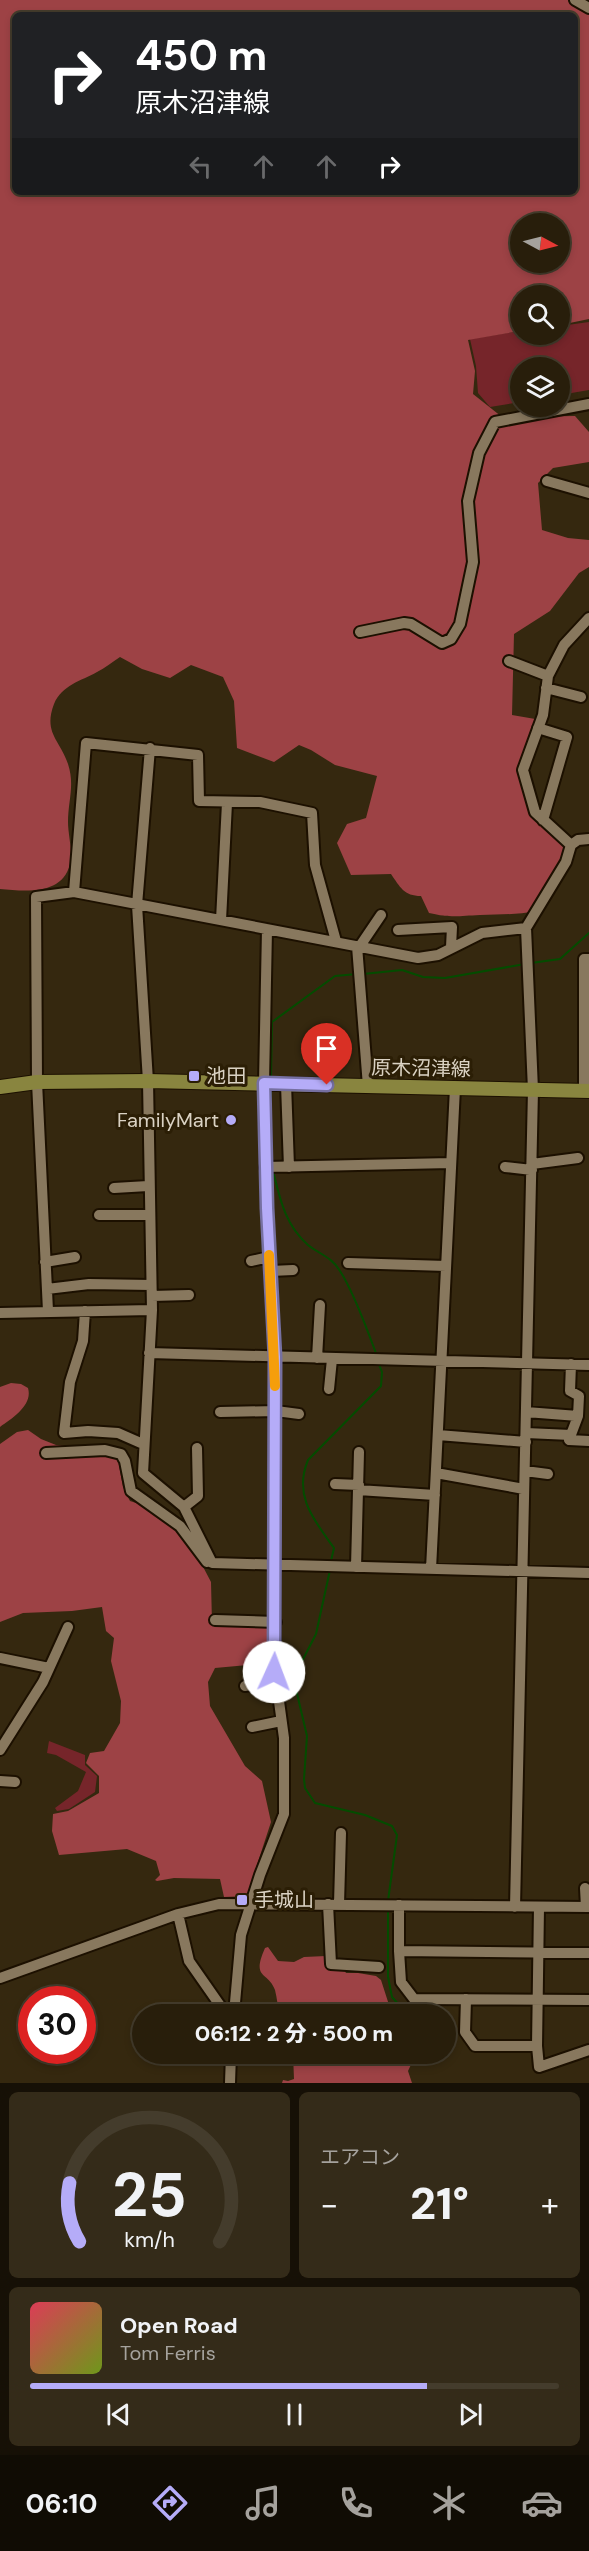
<!DOCTYPE html>
<html lang="ja">
<meta charset="utf-8">
<style>
:root{--surface:#281e0b;--page:#342b19;--text:#f1f3f6;--muted:#a5a29d;--line:#443c2c;--accent:#b5acf8}
body{margin:0;font-family:"DM Sans","Noto Sans JP",sans-serif;background:var(--page);color:var(--text);height:100vh;display:flex;flex-direction:column;font-size:22px;white-space:nowrap}
*{box-sizing:border-box;margin:0}
p{font-size:20px;color:var(--muted)}
.icon{flex:none;width:33px;height:33px;fill:none;stroke:currentColor;stroke-width:2;stroke-linecap:round;stroke-linejoin:round}
.map{position:relative;height:2083px;overflow:hidden}
.sheet{display:flex;flex-direction:column;gap:9px;padding:9px;background:#161006;flex:1}
.sheet>*{flex:none}
.banner{position:absolute;left:12px;top:12px;width:566px;height:183px;border-radius:9px;box-shadow:0 3px 9px #0003,0 0 0 2px var(--line);background:#202124;color:#fff;overflow:hidden}
.needle{width:39px;rotate:97deg}
.tools{position:absolute;left:510px;top:213px;display:grid;gap:12px}
.tools a{display:grid;place-items:center;width:60px;height:60px;border-radius:50%;background:var(--surface);box-shadow:0 3px 9px #0003,0 0 0 2px var(--line);font-size:30px}
.speed{position:absolute;left:18px;top:1986px;display:flex;gap:12px;font-size:30px;font-weight:700;text-align:center}
.speed>*{display:grid;place-content:center;width:78px;height:78px;border-radius:50%;background:var(--surface);box-shadow:0 3px 9px #0003,0 0 0 2px var(--line);line-height:1}
.speed .limit{border:9px solid #d22;background:#fff;color:#111}
.pin{position:absolute;display:grid;place-items:center;width:51px;height:51px;color:#fff;margin:-62px -26px;border-radius:50% 50% 50% 0;rotate:-45deg;box-shadow:0 0 6px #0007}
.pin .icon{rotate:45deg}
.me{position:absolute;width:66px;margin:-33px;rotate:2deg;stroke-linejoin:round;filter:drop-shadow(0 0 4px #0008)}
.turn{display:flex;align-items:center;gap:21px;height:126px;padding:0 24px;font-size:27px}
.turn .icon{width:78px;height:78px;stroke-width:2.5}
.turn b{display:block;font-size:42px;line-height:51px}
.lanes{display:flex;align-items:center;height:57px;padding:0 24px;background:#0003;justify-content:center;gap:30px;direction:ltr}
.lanes .off{opacity:.35}
.big{font-size:45px;font-weight:800;line-height:1.1}
.sheet .card{flex:1;display:flex;flex-direction:column;justify-content:center;gap:9px;min-width:0;padding:0 21px;border-radius:9px;background:var(--page)}
.sheet .dial{align-items:center;gap:0}
.dial svg{height:156px;overflow:visible;fill:none;stroke:var(--line);stroke-width:7;stroke-linecap:round;text-anchor:middle}
.dial text{fill:var(--text);stroke:none}
.song{display:flex;align-items:center;gap:18px}
.cover{width:72px;height:72px;border-radius:9px;background:linear-gradient(135deg,hsl(350 70% 55%),hsl(80 70% 35%))}
.played{height:6px;border-radius:3px;background:linear-gradient(90deg,var(--accent) 75%,var(--line) 75%)}
.keys{display:flex;justify-content:space-around;direction:ltr}
.heat{display:flex;justify-content:space-between;align-items:center;font-size:33px;direction:ltr}
.sheet .tiles{flex:1;display:grid;gap:9px;grid-template-columns:1fr 1fr}
.card:last-child{grid-column:span 2}
.trip{position:absolute;left:132px;top:2004px;width:324px;height:60px;border-radius:30px;background:var(--surface);box-shadow:0 3px 9px #0003,0 0 0 2px var(--line);font-weight:800;line-height:60px;text-align:center}
.menu{display:flex;height:96px;justify-content:space-around;align-items:center;background:#100c04;color:var(--muted)}
.menu .icon{width:42px;height:42px}
.menu .selected{color:var(--accent)}
.menu b{font-size:27px;color:var(--text)}
.map>svg:first-child{display:block}
</style>
<div class="map">
<svg width="589" height="2083" viewBox="0 0 589 2083">
<rect width="100%" height="100%" fill="#35280f"/>
<!-- green -->
<path fill="#76252a" d="M589 322V390L560 395V368H520V402L490 407 478 393 476 366 470 339 520 331V334H560V326Z
M49 1741 85 1755V1765L97 1776 95 1792 69 1809 57 1811 55 1808 78 1791 86 1772 56 1755 47 1753Z"/>
<!-- forest -->
<path fill="#9d4245" fill-rule="evenodd" d="M0 0H589V319L560 325V296H520V331L468 340 475 371 473 394 502 417 575 416 589 432V462L553 468 538 483 542 530 568 538 589 540V567L579 573 550 611 514 634 512 715 541 720 521 772 528 805 571 845 536 911C517 915 499 914 480 915 458 916 451 918 429 913L421 896C404 896 400 887 391 874L351 875 337 843 347 824 366 818 377 776 335 765 311 750 299 745 274 762 237 748 234 701 223 677 191 665 170 678 142 669 120 657C112 662 105 668 97 672 81 681 62 685 54 704 43 733 60 740 68 764 75 785 68 801 68 822 68 835 73 851 70 864 62 896 25 891 0 889ZM15 15H574V192H15ZM520 224H560V262H520Z
M11 1383 21 1384 28 1388C33 1405 13 1418 0 1427V1387Z
M28 1430 41 1439 56 1445 99 1449 118 1460 123 1487 130 1501 158 1510 188 1538 211 1582 212 1623 269 1625V1663L215 1668 208 1682 210 1706 245 1766 262 1781 271 1822 252 1880 250 1896 224 1897 220 1879 174 1878 157 1881 155 1880 160 1875 156 1861 127 1849 59 1855 52 1831 53 1814 68 1811 99 1793V1776L86 1763 90 1753 104 1751 120 1723 121 1701 111 1661 114 1638 106 1631 102 1607 72 1611 23 1613 0 1622V1444L17 1432Z
M268 1947 278 1961 294 1962 304 1957 326 1956 339 1961 346 1973H358L376 1976 381 1980 390 2008 399 2014H279C278 2007 277 1998 275 1990 268 1971 251 1980 265 1948Z
M293 2054H416L408 2071 412 2083H282L283 2080 288 2081 294 2079Z"/>
<g fill="none" stroke-linecap="round" stroke-linejoin="round">
<!-- stream -->
<path stroke="#044c00" stroke-width="2" d="M531 963 560 959 589 933
M363 974 402 970 423 977 445 978 525 964
M271 1078 272 1022 335 976 357 974
M270 1129 271 1090
M273 1171C280 1199 285 1225 308 1245 319 1254 332 1257 340 1271 354 1292 368 1332 377 1356
M331 1561 334 1548C314 1520 293 1496 308 1460L381 1386 382 1372 378 1362
M330 1570 316 1634 297 1671 295 1685 307 1736 304 1779 305 1788 315 1803 365 1815 392 1826 397 1835 388 1901
M388 1910V1977L392 1997 407 2014"/>
<!-- minor casing -->
<g stroke="#1c1000" stroke-width="14">
<path id="minor" d="M575 0 589 8
M547 481 589 493
M360 632 404 623 411 624 442 643 451 639 460 624 473 562 468 501 479 453 495 422 589 404
M509 661 548 676
M546 688 581 697
M538 728 567 737 543 820
M150 748 137 905 148 1081 152 1310 143 1473 184 1507 212 1563 589 1573
M571 845 535 812 523 770 543 715 548 676 564 645 589 618
M74 892 86 743 198 755 199 801 260 802 312 813 315 865 336 941
M221 920 227 803
M398 930 452 927 451 947
M357 946 368 1086
M360 946 381 915
M286 1084 289 1167
M584 1091V959H589
M532 1164 578 1158
M265 1167 451 1163
M505 1167 532 1170
M114 1188 148 1186
M99 1215H149
M251 1261 269 1257
M45 1262 75 1257
M348 1263 446 1266
M271 1271 293 1270
M47 1289 89 1284 151 1285
M152 1296 189 1295
M48 1311 37 1082 36 897 74 892 418 958 438 955 482 933 526 928 566 862 571 845 578 840 589 839
M85 1311 83 1341 70 1382 64 1433 88 1431 118 1433 143 1444
M0 1313 152 1310
M149 1353 589 1365
M317 1358 320 1305
M571 1364 570 1391 579 1396 578 1416 569 1440 589 1441
M329 1389 332 1359
M220 1412 276 1411 299 1414
M526 1412 578 1416
M526 1433 571 1435
M438 1435 526 1442
M46 1453 105 1450 121 1454 125 1461 131 1491 180 1526 207 1562
M525 1471 548 1474
M436 1473 524 1489
M335 1484 359 1485
M358 1490 435 1495
M184 1507 198 1496 197 1448
M356 1567 359 1452
M431 1569 455 1088
M215 1620 276 1622
M0 1658 49 1668
M245 1686 276 1681
M252 1727 281 1721
M0 1750 43 1682 68 1627
M0 1781 15 1782
M585 1888 586 1907
M328 1904 331 1964 379 1967
M339 1904 341 1833
M515 1907 533 1090 526 928
M539 1907 537 2046 539 2067 589 2050
M178 1914 189 1961 226 2014
M399 1951V1905
M589 1953 399 1951 401 1982 414 1999 589 2000
M0 1978 178 1914 219 1904 589 1907
M466 1999 465 2032 475 2046H537
M234 2014 241 1935 260 1875 284 1814V1738L275 1672V1357L267 1208 264 1083 267 929
M230 2083 231 2054"/>
</g>
<!-- major casing -->
<g stroke="#1c1000" stroke-width="16">
<path id="major" d="M0 1087 37 1082 148 1081 589 1091"/>
</g>
<!-- minor -->
<use href="#minor" stroke="#88785e" stroke-width="10"/>
<!-- major -->
<use href="#major" stroke="#89853f" stroke-width="14"/>
</g>
<g fill="none" stroke-linecap="round" stroke-linejoin="round">
<!-- route casing -->
<g stroke="#7670a1" stroke-width="15">
<path id="route" d="M274 1672 275 1357 267 1208 264 1083 327 1085"/>
</g>
<!-- route -->
<use href="#route" stroke="#b5acf8" stroke-width="10"/>
<!-- slow -->
<path stroke="#f59e0b" stroke-width="10" d="M269 1255 275 1386"/>
</g>
<!-- markers -->
<g fill="#b5acf8" stroke="#2b1e05" stroke-width="2">
<rect x="188" y="1070" width="12" height="12" rx="3"/>
<circle cx="231" cy="1120" r="6"/>
<rect x="236" y="1894" width="12" height="12" rx="3"/>
</g>
<g text-anchor="middle" stroke-width="6" stroke-linejoin="round" paint-order="stroke">
<!-- street labels -->
<g font-size="20" fill="#dad2c3" stroke="#2b1e05">
<text transform="translate(421 1068) rotate(1)" y="7">原木沼津線</text>
</g>
<!-- poi labels -->
<g font-size="20" fill="#dad2c3" stroke="#2b1e05" text-anchor="start">
<text x="206" y="1083">池田</text>
<text x="219" y="1127" text-anchor="end">FamilyMart</text>
<text x="254" y="1907">手城山</text>
</g>
</g>
</svg>
<div class="tools">
<a><svg class="needle" viewBox="-14 -14 28 28"><path d="M0-13l5 13h-10z" fill="#e53935"/><path d="M0 13l5-13h-10z" fill="#a5a29d"/></svg></a>
<a><svg class="icon" aria-label="search" viewBox="0 0 24 24"><circle cx="10" cy="10" r="6"/><path d="M15 15l6 6"/></svg></a>
<a><svg class="icon" aria-label="layers" viewBox="0 0 24 24"><path d="M12 4l9 5-9 5-9-5zM3 14l9 5 9-5"/></svg></a>
</div>
<div class="speed"><div class="limit">30</div></div>
<div class="pin" style="left:327px;top:1085px;background:#d93025"><svg class="icon" aria-label="arrive" viewBox="0 0 24 24"><path d="M6 21V4h12l-3 4 3 4H6"/></svg></div>
<svg class="me" style="left:274px;top:1672px" viewBox="-20 -20 40 40"><circle r="19" fill="#fff"/><path d="M0-13L10 11 0 6-10 11z" fill="#b5acf8"/></svg>
<div class="trip">06:12 · 2 分 · 500 m</div>
<div class="banner">
<div class="turn"><svg class="icon" aria-label="right" viewBox="0 0 24 24"><path d="M7 20v-9h11M14 6l5 5-5 5"/></svg><div><b>450 m</b>原木沼津線</div></div>
<div class="lanes"><svg class="icon off" aria-label="left" viewBox="0 0 24 24"><path d="M17 20v-9H6M10 6l-5 5 5 5"/></svg><svg class="icon off" aria-label="ahead" viewBox="0 0 24 24"><path d="M12 20V5M6 11l6-6 6 6"/></svg><svg class="icon off" aria-label="ahead" viewBox="0 0 24 24"><path d="M12 20V5M6 11l6-6 6 6"/></svg><svg class="icon" aria-label="right" viewBox="0 0 24 24"><path d="M7 20v-9h11M14 6l5 5-5 5"/></svg></div>
</div>
</div>
<section class="sheet">
<div class="tiles">
<div class="card dial"><svg viewBox="0 0 100 80">
<path d="M14 69A42 42 0 1 1 86 69"/>
<path d="M14 69A42 42 0 0 1 9 39" stroke="#b5acf8"/>
<text x="50" y="56" font-size="32" font-weight="700">25</text>
<text x="50" y="72" font-size="11">km/h</text>
</svg></div>
<div class="card"><p>エアコン</p>
<div class="heat"><a>−</a><b class="big">21°</b><a>+</a></div>
</div>
<div class="card">
<div class="song"><i class="cover"></i><div><b>Open Road</b><p>Tom Ferris</p></div></div>
<div class="played"></div>
<div class="keys"><svg class="icon" aria-label="previous" viewBox="0 0 24 24"><path d="M18 5L8 12l10 7zM5 5v14"/></svg><svg class="icon" aria-label="pause" viewBox="0 0 24 24"><path d="M8 5v14M16 5v14"/></svg><svg class="icon" aria-label="next" viewBox="0 0 24 24"><path d="M6 5l10 7-10 7zM19 5v14"/></svg></div>
</div>
</div>
</section>
<nav class="menu">
<b>06:10</b>
<svg class="icon selected" aria-label="directions" viewBox="0 0 24 24"><path d="M12 3l9 9-9 9-9-9zM9 14v-3h6M13 9l2 2-2 2"/></svg>
<svg class="icon" aria-label="music" viewBox="0 0 24 24"><path d="M9 18V5l10-2v13"/><circle cx="6" cy="18" r="3"/><circle cx="16" cy="16" r="3"/></svg>
<svg class="icon" aria-label="phone" viewBox="0 0 24 24"><path d="M5 4h4l2 5-3 2q2 4 5 5l2-3 5 2v4C11 20 4 13 5 4z"/></svg>
<svg class="icon" aria-label="climate" viewBox="0 0 24 24"><path d="M12 3v18M4 7l16 10M4 17L20 7"/></svg>
<svg class="icon" aria-label="car" viewBox="0 0 24 24"><path d="M5 17H2v-5l4-1 3-4h7l3 4 3 1v5h-3M9 17h6M6 11h13"/><circle cx="7" cy="17" r="2"/><circle cx="17" cy="17" r="2"/></svg>
</nav>
